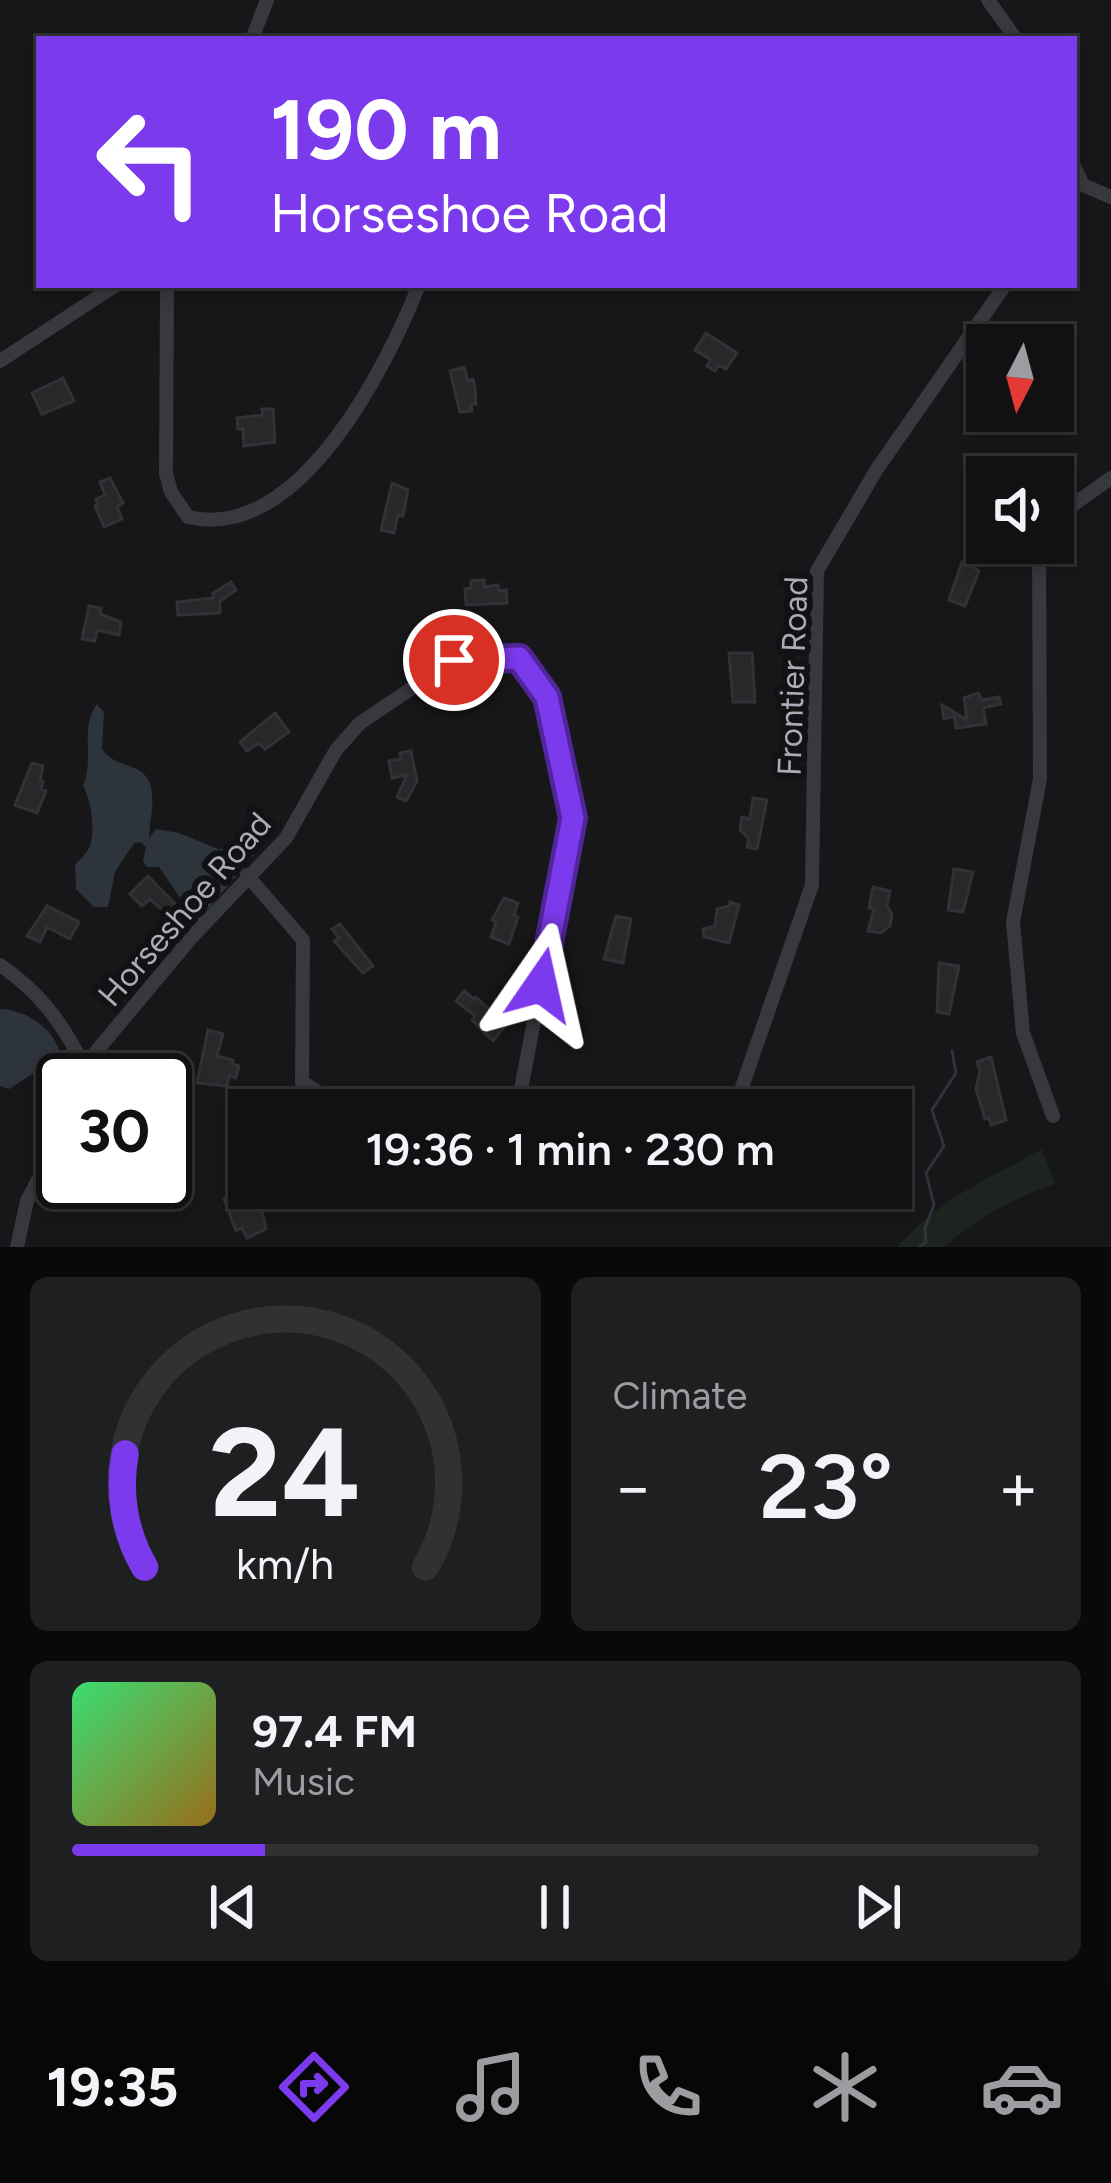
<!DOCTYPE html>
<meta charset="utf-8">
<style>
:root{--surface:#111113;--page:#1e1f21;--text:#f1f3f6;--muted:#9c9da0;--line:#303133;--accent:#7c3aed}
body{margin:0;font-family:Figtree,sans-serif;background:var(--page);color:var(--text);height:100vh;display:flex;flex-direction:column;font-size:45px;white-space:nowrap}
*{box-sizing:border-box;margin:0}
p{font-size:39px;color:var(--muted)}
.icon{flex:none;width:66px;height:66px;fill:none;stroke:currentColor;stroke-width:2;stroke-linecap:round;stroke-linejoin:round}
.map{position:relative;height:1247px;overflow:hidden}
.panel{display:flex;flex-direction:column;gap:30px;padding:30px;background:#09090a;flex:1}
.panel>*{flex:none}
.banner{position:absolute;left:36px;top:36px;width:1041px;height:252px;border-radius:0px;box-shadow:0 6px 18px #0003,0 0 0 3px var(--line);background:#7c3aed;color:#fff;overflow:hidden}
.needle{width:78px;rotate:186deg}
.tools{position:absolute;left:966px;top:324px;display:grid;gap:24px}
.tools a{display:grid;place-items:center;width:108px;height:108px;border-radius:0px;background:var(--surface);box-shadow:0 6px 18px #0003,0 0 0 3px var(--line);font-size:60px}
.speed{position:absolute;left:36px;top:1053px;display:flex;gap:24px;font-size:60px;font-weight:700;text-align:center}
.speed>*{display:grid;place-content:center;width:156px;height:156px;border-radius:50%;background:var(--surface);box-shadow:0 6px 18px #0003,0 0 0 3px var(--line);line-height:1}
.speed .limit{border:6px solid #111;border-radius:18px;background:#fff;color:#111}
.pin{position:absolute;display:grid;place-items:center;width:102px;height:102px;color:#fff;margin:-51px;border:6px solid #fff;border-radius:50%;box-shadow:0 3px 12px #0007}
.me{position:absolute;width:132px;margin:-66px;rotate:11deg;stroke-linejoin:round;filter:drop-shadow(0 0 9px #0008)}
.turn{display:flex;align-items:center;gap:42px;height:252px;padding:0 36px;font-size:54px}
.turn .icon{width:156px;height:156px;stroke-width:2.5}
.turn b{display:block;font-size:84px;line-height:102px}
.big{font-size:90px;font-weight:600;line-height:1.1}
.panel .widget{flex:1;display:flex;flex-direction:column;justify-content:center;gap:18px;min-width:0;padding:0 42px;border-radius:18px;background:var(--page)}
.panel .dial{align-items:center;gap:0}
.dial svg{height:312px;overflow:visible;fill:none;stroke:var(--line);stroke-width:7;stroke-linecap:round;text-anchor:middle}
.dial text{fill:var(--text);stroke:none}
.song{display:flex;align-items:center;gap:36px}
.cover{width:144px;height:144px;border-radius:18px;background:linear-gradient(135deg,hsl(140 70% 55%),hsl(40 70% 35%))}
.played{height:12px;border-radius:6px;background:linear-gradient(90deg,var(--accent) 20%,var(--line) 20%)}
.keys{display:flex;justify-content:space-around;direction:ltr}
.heat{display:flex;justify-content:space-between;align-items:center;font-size:66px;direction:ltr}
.panel .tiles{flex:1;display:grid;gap:30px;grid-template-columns:1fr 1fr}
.widget:last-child{grid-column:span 2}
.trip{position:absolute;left:228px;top:1089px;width:684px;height:120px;border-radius:0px;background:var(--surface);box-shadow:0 6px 18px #0003,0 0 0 3px var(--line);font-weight:600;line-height:120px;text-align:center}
.dock{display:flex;height:192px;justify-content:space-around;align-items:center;background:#070708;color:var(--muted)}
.dock .icon{width:84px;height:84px}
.dock .current{color:var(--accent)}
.dock b{font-size:54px;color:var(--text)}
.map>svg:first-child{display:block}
</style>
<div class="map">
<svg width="1111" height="1247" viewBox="0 0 1111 1247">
<rect width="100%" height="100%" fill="#171719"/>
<!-- green -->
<path fill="#1d241f" d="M1042 1149 1055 1184C1013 1199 978 1216 945 1247H897C943 1196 985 1181 1042 1149Z"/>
<!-- water -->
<path fill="#2e343c" d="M97 704 104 712 102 749C112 762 120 762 134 768 163 779 149 816 149 838L156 829 179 833 218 849 260 847 193 928 184 916 179 896 159 867H147L143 861 146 847 141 842 134 843 115 872 108 907H94L76 889 75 865C77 862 88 852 89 848 96 833 91 798 83 786 95 758 79 729 97 704Z
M0 1009C25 1010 49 1025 59 1049L46 1065 9 1089 0 1086Z"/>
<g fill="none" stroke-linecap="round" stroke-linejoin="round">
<!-- stream -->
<path stroke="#2e343c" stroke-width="3" d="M919 1247 926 1242 925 1228 934 1205 926 1173 944 1146 932 1110 956 1073 952 1051"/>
</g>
<!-- building -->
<path fill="#28272a" stroke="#323135" stroke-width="3" d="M706 333 737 353 726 369 719 365 715 371 707 366 711 360 695 350Z
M464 367 468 381 473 379 475 387 476 404H471L472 411 460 412 450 371Z
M63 378 74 401 42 414 32 393Z
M262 409H273L275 442 244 446 243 429H238L237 418 263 415Z
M110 478 123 503 117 507 122 519 104 527 95 506 98 504 96 499 105 495 100 482Z
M392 483 408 490 403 516 398 515 394 533 381 530Z
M962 562 979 571 965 606 949 600Z
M484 580 485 587 498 585 499 591 506 590 507 603 466 605 465 589 471 588V581Z
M231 582 236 590 220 601V613L178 615 177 602 213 598V593Z
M89 606 101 608 100 614 121 622 119 635 97 630 95 641 82 639Z
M729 653H752L755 702H733Z
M978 693 982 700 999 697 1001 704 983 708 986 724 956 728 954 716 944 719 942 705 967 720 964 698Z
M275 713 289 732 265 749 259 743 247 751 240 742Z
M411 751 417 781 406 801 397 797 407 775 392 778 389 761 401 759 400 753Z
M32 763 43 766 40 781 43 782 41 789 46 791 37 813 15 805Z
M753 798 767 800 757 849 747 847 749 839 740 830 742 817 750 819Z
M954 869 973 872 963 912 948 910Z
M148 876 175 904 165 913 150 899 142 906 130 894Z
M873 887 890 891 887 906 892 914 890 926 881 933 868 931 874 909 869 908Z
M504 898 518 903 514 915 518 917 509 944 491 937 496 922 492 920Z
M730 902 739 905 729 943 704 937 703 929 715 926 717 909 729 906Z
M47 906 79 922 70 939 47 927 40 942 27 936Z
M616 916 631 919 623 963 604 959Z
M340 924 373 966 363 973 334 941 339 938 332 929Z
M939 963 959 966 949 1014 937 1012Z
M464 991 474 999 476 997 506 1025 493 1041 472 1020 475 1016 456 1001Z
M208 1030 223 1034 217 1056 233 1060 232 1064 239 1066 236 1078 229 1076 227 1086 197 1083Z
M991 1057 1006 1120 991 1125 989 1118 985 1119 976 1089 980 1071 977 1062Z
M234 1194 243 1207 264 1200 269 1208 262 1211 266 1229 247 1238 242 1228 236 1231 224 1199Z"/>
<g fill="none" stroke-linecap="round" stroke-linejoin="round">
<!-- street -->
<path stroke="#38393e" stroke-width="14" d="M988 0 1016 39
M252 39 267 0
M1074 166 1083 185 1111 197
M167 285 166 473 171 492 188 517C299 543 386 368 419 285
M0 361 116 285
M1053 519 1111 478
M1039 543 1040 779 1013 922 1023 1033 1053 1116
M247 875 303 940 302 1082 347 1110
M0 965C40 992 63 1024 84 1066L80 1080
M84 1066 192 937 286 838 336 750 360 723 454 660 519 659 547 697 573 818 517 1110
M734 1110 812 885 817 571 877 469 1005 285
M17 1247 27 1201 63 1132"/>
</g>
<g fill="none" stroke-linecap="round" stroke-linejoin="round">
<!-- route casing -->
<g stroke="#51269a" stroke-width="30">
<path id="route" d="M454 660 519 658 547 697 573 818 541 985"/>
</g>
<!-- route -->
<use href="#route" stroke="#7c3aed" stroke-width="21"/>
</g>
<g text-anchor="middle" stroke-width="12" stroke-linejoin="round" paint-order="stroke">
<!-- street labels -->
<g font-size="33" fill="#aaadb8" stroke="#121214">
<text transform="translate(792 676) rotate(-88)" y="12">Frontier Road</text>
<text transform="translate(184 909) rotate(-49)" y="12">Horseshoe Road</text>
</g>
</g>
</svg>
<div class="tools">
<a><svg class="needle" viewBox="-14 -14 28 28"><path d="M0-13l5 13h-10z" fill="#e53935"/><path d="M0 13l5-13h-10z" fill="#9c9da0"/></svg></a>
<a><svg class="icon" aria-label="sound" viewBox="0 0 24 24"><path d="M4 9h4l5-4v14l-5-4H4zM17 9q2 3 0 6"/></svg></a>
</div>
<div class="speed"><div class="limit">30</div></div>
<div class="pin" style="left:454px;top:660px;background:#d93025"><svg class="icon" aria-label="arrive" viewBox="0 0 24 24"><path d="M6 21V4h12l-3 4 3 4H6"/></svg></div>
<svg class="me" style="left:541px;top:985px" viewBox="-20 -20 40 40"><path d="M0-17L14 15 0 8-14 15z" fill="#7c3aed" stroke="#fff" stroke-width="4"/></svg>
<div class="trip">19:36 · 1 min · 230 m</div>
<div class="banner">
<div class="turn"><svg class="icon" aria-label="left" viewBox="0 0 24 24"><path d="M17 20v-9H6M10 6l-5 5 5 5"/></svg><div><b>190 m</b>Horseshoe Road</div></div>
</div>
</div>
<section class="panel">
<div class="tiles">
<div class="widget dial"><svg viewBox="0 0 100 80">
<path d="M14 69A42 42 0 1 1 86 69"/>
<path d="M14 69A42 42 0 0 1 9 40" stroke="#7c3aed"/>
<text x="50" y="56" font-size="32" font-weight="700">24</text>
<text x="50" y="72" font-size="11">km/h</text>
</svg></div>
<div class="widget"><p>Climate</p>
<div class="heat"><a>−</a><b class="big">23°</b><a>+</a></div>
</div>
<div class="widget">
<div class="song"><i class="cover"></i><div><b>97.4 FM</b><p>Music</p></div></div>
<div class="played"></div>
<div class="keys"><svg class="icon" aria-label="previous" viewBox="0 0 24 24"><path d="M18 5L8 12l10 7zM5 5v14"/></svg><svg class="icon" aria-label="pause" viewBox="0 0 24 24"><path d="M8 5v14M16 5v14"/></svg><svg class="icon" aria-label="next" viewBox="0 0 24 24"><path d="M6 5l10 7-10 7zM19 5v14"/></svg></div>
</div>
</div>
</section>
<nav class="dock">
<b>19:35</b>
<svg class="icon current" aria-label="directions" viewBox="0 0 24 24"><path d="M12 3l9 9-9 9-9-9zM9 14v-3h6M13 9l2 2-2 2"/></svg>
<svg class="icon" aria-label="music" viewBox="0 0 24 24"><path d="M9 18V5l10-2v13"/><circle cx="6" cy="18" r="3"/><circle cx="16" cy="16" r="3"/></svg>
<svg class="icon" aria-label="phone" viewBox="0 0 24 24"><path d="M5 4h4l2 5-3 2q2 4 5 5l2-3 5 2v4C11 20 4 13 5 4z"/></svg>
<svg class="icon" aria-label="climate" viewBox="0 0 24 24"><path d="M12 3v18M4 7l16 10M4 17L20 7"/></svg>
<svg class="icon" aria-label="car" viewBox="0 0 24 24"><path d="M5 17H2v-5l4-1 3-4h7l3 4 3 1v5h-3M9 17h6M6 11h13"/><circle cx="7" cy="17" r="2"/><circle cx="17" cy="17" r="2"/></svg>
</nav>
